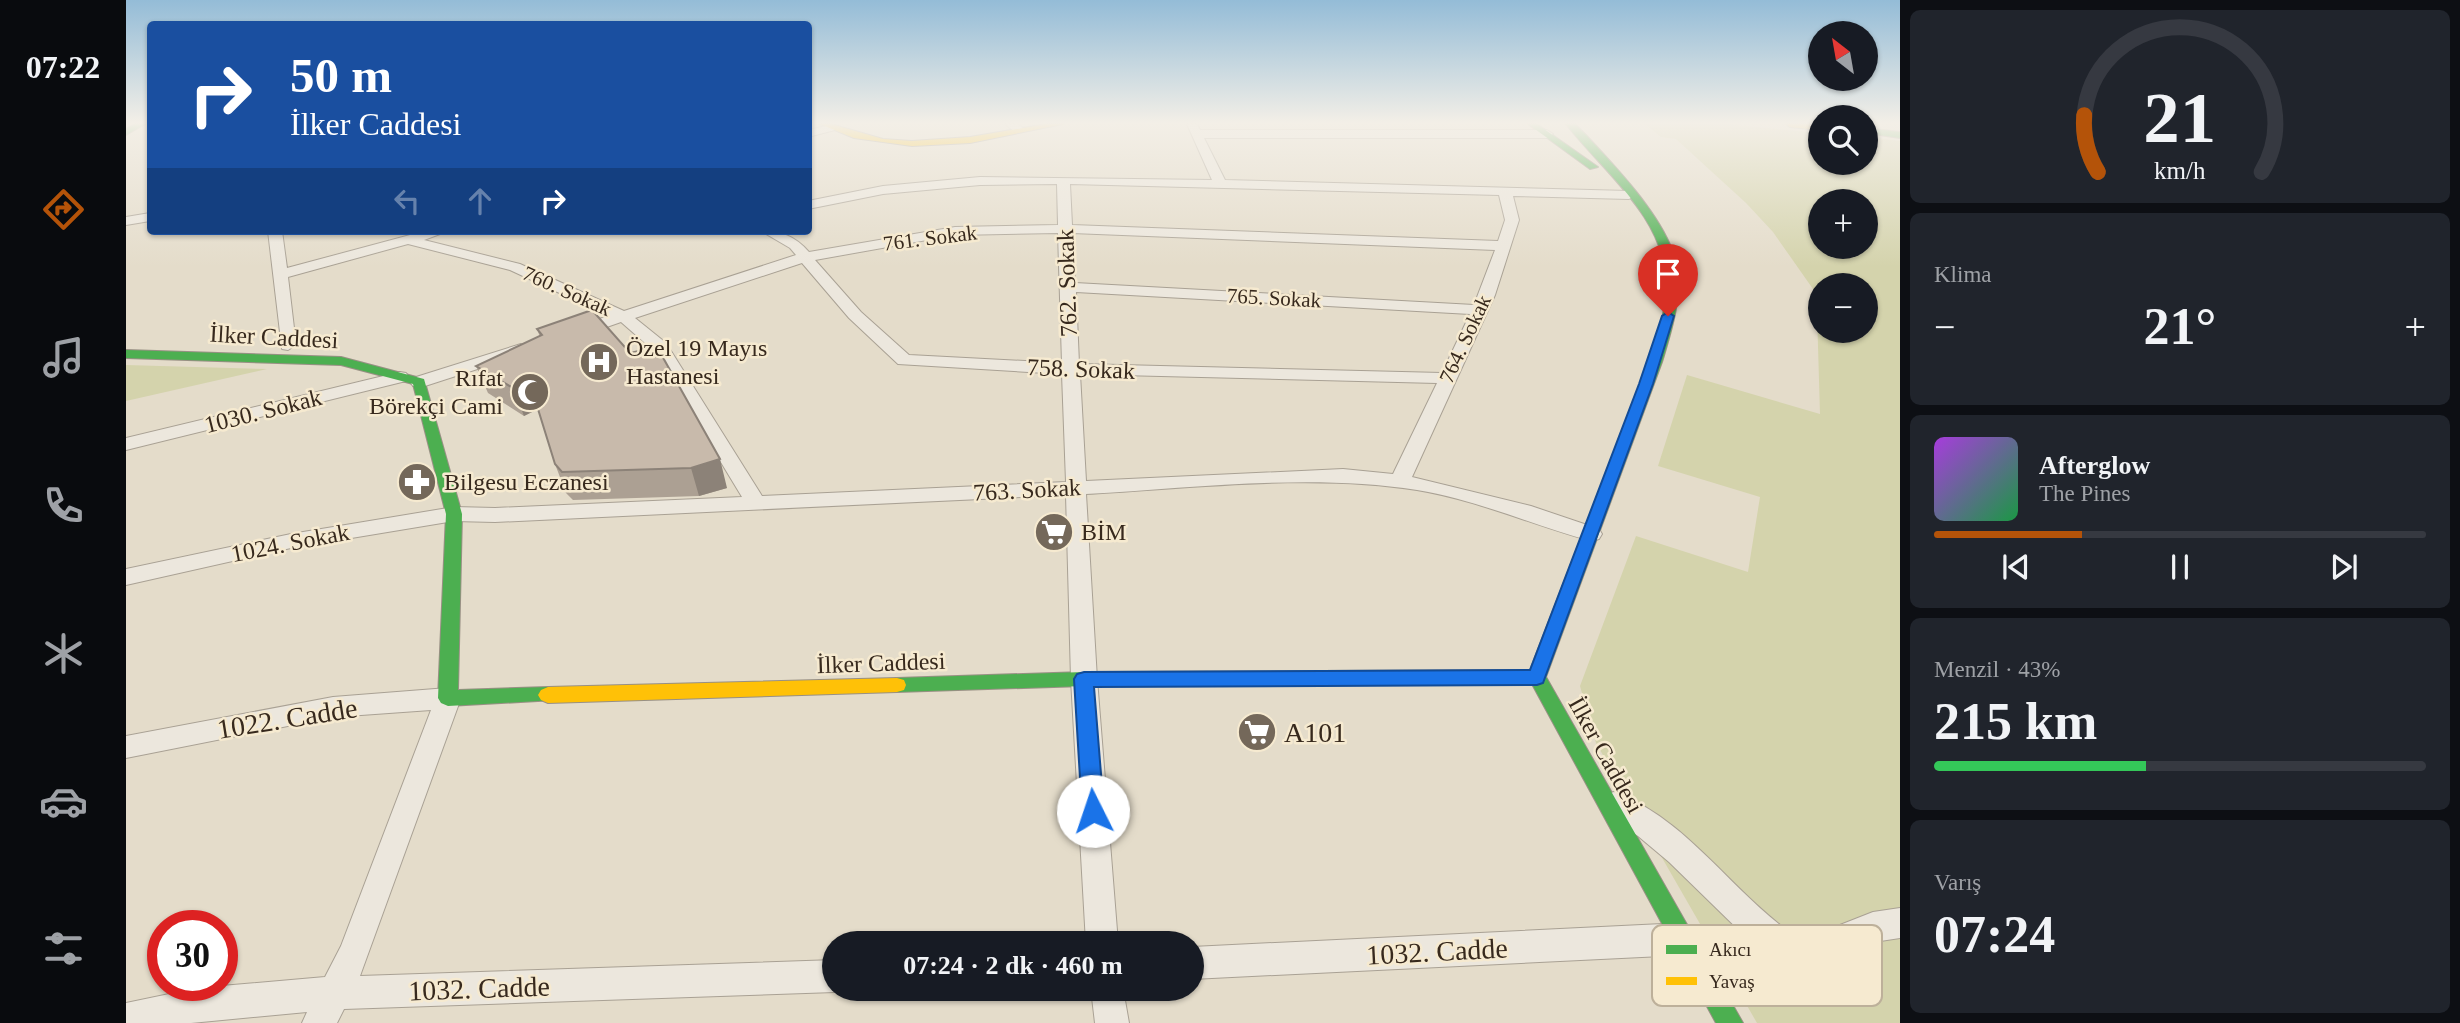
<!DOCTYPE html>
<html lang="tr">
<meta charset="utf-8">
<style>
:root{--surface:#171b24;--page:#20242c;--text:#f1f3f6;--muted:#9ea1a6;--line:#363941;--accent:#b45309}
body{margin:0;font-family:Georgia,serif;background:var(--page);color:var(--text);height:100vh;display:flex;flex-direction:column;font-size:26px;white-space:nowrap}
*{box-sizing:border-box;margin:0}
p{font-size:23px;color:var(--muted)}
.icon{flex:none;width:38px;height:38px;fill:none;stroke:currentColor;stroke-width:2;stroke-linecap:round;stroke-linejoin:round}
.map{position:relative;flex:1;overflow:hidden}
.details{display:flex;flex-direction:column;gap:10px;padding:10px;background:#0d0f14;width:560px}
.details>*{flex:none}
.top-card{position:absolute;left:21px;top:21px;width:665px;height:214px;border-radius:7px;box-shadow:0 2px 5px #0004;background:#1a4fa0;color:#fff;overflow:hidden}
.needle{width:46px;rotate:329deg}
.fabs{position:absolute;left:1682px;top:21px;display:grid;gap:14px}
.fabs a{display:grid;place-items:center;width:70px;height:70px;border-radius:50%;background:var(--surface);box-shadow:0 2px 5px #0004;font-size:35px}
.speed{position:absolute;left:21px;top:910px;display:flex;gap:14px;font-size:35px;font-weight:700;text-align:center}
.speed>*{display:grid;place-content:center;width:91px;height:91px;border-radius:50%;background:var(--surface);box-shadow:0 2px 5px #0004;line-height:1}
.speed .limit{border:10px solid #d22;background:#fff;color:#111}
.pin{position:absolute;display:grid;place-items:center;width:60px;height:60px;color:#fff;margin:-72px -30px;border-radius:50% 50% 50% 0;rotate:-45deg;box-shadow:0 0 7px #0007}
.pin .icon{rotate:45deg}
.me{position:absolute;width:77px;margin:-38px;rotate:356deg;stroke-linejoin:round;filter:drop-shadow(0 0 5px #0008)}
.turn{display:flex;align-items:center;gap:24px;height:147px;padding:0 28px;font-size:32px}
.turn .icon{width:91px;height:91px;stroke-width:2.5}
.turn b{display:block;font-size:49px;line-height:60px}
.lanes{display:flex;align-items:center;height:66px;padding:0 28px;background:#0003;justify-content:center;gap:35px;direction:ltr}
.lanes .off{opacity:.35}
.big{font-size:52px;font-weight:700;line-height:1.1}
.details .card{flex:1;display:flex;flex-direction:column;justify-content:center;gap:10px;min-width:0;padding:0 24px;border-radius:10px;background:var(--page)}
.details .dial{align-items:center;gap:0}
.dial svg{height:182px;overflow:visible;fill:none;stroke:var(--line);stroke-width:7;stroke-linecap:round;text-anchor:middle}
.dial text{fill:var(--text);stroke:none}
.song{display:flex;align-items:center;gap:21px}
.cover{width:84px;height:84px;border-radius:10px;background:linear-gradient(135deg,hsl(280 70% 55%),hsl(140 70% 35%))}
.played{height:7px;border-radius:4px;background:linear-gradient(90deg,var(--accent) 30%,var(--line) 30%)}
.keys{display:flex;justify-content:space-around;direction:ltr}
.heat{display:flex;justify-content:space-between;align-items:center;font-size:38px;direction:ltr}
.charge{height:10px;border-radius:5px;background:linear-gradient(90deg,#34c759 43%,var(--line) 0)}
.trip{position:absolute;left:696px;top:931px;width:382px;height:70px;border-radius:35px;background:var(--surface);box-shadow:0 2px 5px #0004;font-weight:700;line-height:70px;text-align:center}
main{display:flex;flex:1;min-height:0}
.tab-bar{display:flex;flex-direction:column;width:126px;justify-content:space-around;align-items:center;background:#090b0e;color:var(--muted)}
.tab-bar .icon{width:49px;height:49px}
.tab-bar .active{color:var(--accent)}
.tab-bar b{font-size:32px;color:var(--text)}
.map>svg:first-child{display:block}
</style>
<main>
<nav class="tab-bar">
<b>07:22</b>
<svg class="icon active" aria-label="directions" viewBox="0 0 24 24"><path d="M12 3l9 9-9 9-9-9zM9 14v-3h6M13 9l2 2-2 2"/></svg>
<svg class="icon" aria-label="music" viewBox="0 0 24 24"><path d="M9 18V5l10-2v13"/><circle cx="6" cy="18" r="3"/><circle cx="16" cy="16" r="3"/></svg>
<svg class="icon" aria-label="phone" viewBox="0 0 24 24"><path d="M5 4h4l2 5-3 2q2 4 5 5l2-3 5 2v4C11 20 4 13 5 4z"/></svg>
<svg class="icon" aria-label="climate" viewBox="0 0 24 24"><path d="M12 3v18M4 7l16 10M4 17L20 7"/></svg>
<svg class="icon" aria-label="car" viewBox="0 0 24 24"><path d="M5 17H2v-5l4-1 3-4h7l3 4 3 1v5h-3M9 17h6M6 11h13"/><circle cx="7" cy="17" r="2"/><circle cx="17" cy="17" r="2"/></svg>
<svg class="icon" aria-label="filters" viewBox="0 0 24 24"><path d="M4 7h16M4 17h16"/><circle cx="9" cy="7" r="2"/><circle cx="15" cy="17" r="2"/></svg>
</nav>
<div class="map">
<svg width="1774" height="1023" viewBox="0 0 1774 1023">
<rect width="100%" height="100%" fill="#e4dcca"/>
<!-- green -->
<path fill="#d4d3ac" fill-rule="evenodd" d="M1519 124H1596L1694 133V163H1740V137L1774 141V1023H1631L1470 743 1454 686 1510 536 1622 572 1634 497 1532 466 1561 375 1694 414 1691 312 1694 299 1647 232 1620 203 1550 139 1535 137ZM1694 201H1740V247H1694ZM1694 285H1740V331H1694Z
M0 365 141 369 0 401Z"/>
<g fill="none" stroke-linecap="round" stroke-linejoin="round">
<!-- street casing -->
<g stroke="#a9a194" stroke-width="2">
<path id="street" d="M879 124H892L899 130 889 132Z
M1061 124H1071L1074 130H1421L1427 134 1421 138H1078L1099 180 1503 191 1510 195 1503 199 1387 196 1393 220 1369 295 1286 477 1405 506 1473 529 1476 534 1473 539 1465 541C1407 525 1351 500 1291 490 1186 473 1067 488 960 494L971 679 992 943H960L945 679 940 495 369 522 328 521 165 548 0 585V569L165 534 328 507 369 508 616 497 527 350 495 322 455 336H443L441 332 443 328 483 316 384 270 282 244 162 277 170 345 162 350 156 349 142 231H156L161 268 299 231H322L298 240 394 264 498 311 670 255 664 248 635 231C655 231 669 236 683 252L829 227 932 225 931 184 854 185 757 194 682 209V201L757 186 854 177 1086 180ZM944 184 1373 195 1379 220 1372 241 946 225ZM932 233 936 363 783 355 735 312 689 260 829 235ZM946 233 1369 250 1348 305 949 283ZM676 263 723 318 772 364 936 374 940 482 636 496 540 343 509 318ZM950 292 1344 314 1316 373 953 364ZM954 374 1311 383 1267 474 1217 469 960 481Z
M705 125 711 128 709 130 682 137V130Z
M24 213V221L0 225V217Z
M395 344 403 349 401 353 299 386H287L284 382 287 378Z
M274 372 280 373 283 377 280 381 0 450V438Z
M322 688 331 691 335 698 234 976 709 960V989H717L709 992 218 1009 211 1023H176L181 1012 65 1023H0V1003L72 988 199 977 215 946 305 710 207 717 0 758V736L207 697Z
M1488 792C1558 817 1603 888 1662 931L1677 936H1686L1747 912 1774 908V938L1748 942 1686 967 1664 965 1639 953 1625 942 1543 862 1512 836 1478 813 1474 804 1478 795Z
M1557 923 1568 928 1573 939 1568 950 1557 955 1066 979V947Z
M965 989H997L1003 1023H969Z"/>
</g>
<!-- fast casing -->
<g stroke="#989084" stroke-width="2">
<path id="fast" d="M9 124H19L0 135V129Z
M1402 124H1411L1472 167 1464 169Z
M1440 124H1449L1460 135C1490 168 1543 221 1551 267 1556 299 1545 332 1536 362L1420 677 1617 1023H1590L1406 684 958 686 771 692 764 690 762 685 764 680 771 678 958 672 1404 670 1523 362C1531 337 1541 310 1540 284 1540 217 1476 171 1440 124Z
M1740 128 1774 132V138L1740 133Z
M0 350 215 357 298 379 336 514 332 690 422 687 429 690 432 695 429 700 322 706 315 703 312 698 320 514 287 384 215 365 0 358Z"/>
</g>
<!-- slow casing -->
<g stroke="#989084" stroke-width="2">
<path id="slow" d="M694 124H705L757 139 786 141 844 137 920 124H937L844 143 786 146 728 138Z
M1660 124H1694V130L1664 127Z
M771 678 778 680 780 685 778 690 771 692 422 703 415 700 412 695 415 690 422 687Z"/>
</g>
<!-- street -->
<use href="#street" fill="#ece7dd" fill-rule="evenodd"/>
<!-- fast -->
<use href="#fast" fill="#4caf50" fill-rule="evenodd"/>
<!-- slow -->
<use href="#slow" fill="#ffc107" fill-rule="evenodd"/>
</g>
<!-- wall -->
<path fill="#aca093" d="M411 329 601 488 573 496 447 500 440 493 429 464 412 409 398 416 362 393 350 366 414 337Z"/>
<!-- shaded-wall -->
<path fill="#8c8278" d="M403 380 414 408 398 416 387 388Z
M594 459 601 488 573 496 565 468Z"/>
<!-- building -->
<path fill="#c8baab" stroke="#8c8278" stroke-width="2" d="M466 310 504 353 531 347 594 459 565 468 436 472 429 464 403 380 387 388 350 366 416 335 411 329Z"/>
<!-- sky -->
<linearGradient id="sky" x2="0" y2="1"><stop stop-color="#94bcd7"/><stop offset="0.46" stop-color="#f3efe7"/><stop offset="1" stop-color="#f3efe7" stop-opacity="0"/></linearGradient>
<rect width="1774" height="267" fill="url(#sky)"/>
<!-- route -->
<path fill="#1a73e8" stroke="#114b97" stroke-width="2" d="M1542 312 1548 316 1527 384 1417 683 1411 685 968 687 978 811 974 818 967 821 959 818 956 811 948 679 951 674 958 672 1404 670 1513 384 1536 316Z"/>
<!-- icons -->
<defs>
<g id="hospital-disc" transform="scale(2.0125)"><circle r="9.5" fill="#74685a" stroke="#f6ead0"/><path d="M-5-5h3v3.5h4V-5h3V5h-3V1.5h-4V5h-3Z" fill="#fff"/></g>
<g id="mosque-disc" transform="scale(2.0125)"><circle r="9.5" fill="#74685a" stroke="#f6ead0"/><path d="M3.5-4.9A6 6 0 1 0 3.5 4.9A5 5 0 1 1 3.5-4.9Z" fill="#fff"/></g>
<g id="pharmacy-disc" transform="scale(2.0125)"><circle r="9.5" fill="#74685a" stroke="#f6ead0"/><path d="M-2-6h4v4h4v4h-4v4h-4v-4h-4v-4h4Z" fill="#fff"/></g>
<g id="supermarket-disc" transform="scale(2.0125)"><circle r="9.5" fill="#74685a" stroke="#f6ead0"/><path d="M-6-5.5h2.5l.6 2H6L4.5 2H-2.5L-4.4-4H-6ZM-1.5 3.2a1.3 1.3 0 1 0 .1 0ZM3 3.2a1.3 1.3 0 1 0 .1 0Z" fill="#fff"/></g>
</defs>
<g fill-rule="evenodd">
<use href="#hospital-disc" x="473" y="362"/>
<use href="#mosque-disc" x="404" y="392"/>
<use href="#pharmacy-disc" x="291" y="482"/>
<use href="#supermarket-disc" x="928" y="532"/>
<use href="#supermarket-disc" x="1131" y="732"/>
</g>
<g text-anchor="middle" stroke-width="5" stroke-linejoin="round" paint-order="stroke">
<!-- far-street labels -->
<g font-size="21" fill="#37291d" stroke="#f6ead0">
<text transform="translate(804 238) rotate(-7)" y="7">761. Sokak</text>
<text transform="translate(441 291) rotate(24)" y="7">760. Sokak</text>
<text transform="translate(1148 298) rotate(3)" y="7">765. Sokak</text>
<text transform="translate(1339 339) rotate(-65)" y="7">764. Sokak</text>
</g>
<!-- street labels -->
<g font-size="24" fill="#37291d" stroke="#f6ead0">
<text transform="translate(941 283) rotate(-92)" y="8">762. Sokak</text>
<text transform="translate(148 337) rotate(3)" y="8">İlker Caddesi</text>
<text transform="translate(955 369) rotate(2)" y="8">758. Sokak</text>
<text transform="translate(137 411) rotate(-14)" y="8">1030. Sokak</text>
<text transform="translate(901 490) rotate(-3)" y="8">763. Sokak</text>
<text transform="translate(164 543) rotate(-11)" y="8">1024. Sokak</text>
<text transform="translate(755 663) rotate(-2)" y="8">İlker Caddesi</text>
<text transform="translate(1480 755) rotate(61)" y="8">İlker Caddesi</text>
</g>
<!-- poi labels -->
<g font-size="24" fill="#37291d" stroke="#f6ead0" text-anchor="start">
<text x="500" y="356">Özel 19 Mayıs<tspan x="500" dy="28">Hastanesi</tspan></text>
<text x="377" y="386" text-anchor="end">Rıfat<tspan x="377" dy="28">Börekçi Cami</tspan></text>
<text x="318" y="490">Bilgesu Eczanesi</text>
<text x="955" y="540">BİM</text>
</g>
<!-- near-street labels -->
<g font-size="28" fill="#37291d" stroke="#f6ead0">
<text transform="translate(161 718) rotate(-9)" y="10">1022. Cadde</text>
<text transform="translate(1311 951) rotate(-3)" y="10">1032. Cadde</text>
<text transform="translate(353 988) rotate(-2)" y="10">1032. Cadde</text>
</g>
<!-- near-poi labels -->
<g font-size="28" fill="#37291d" stroke="#f6ead0" text-anchor="start">
<text x="1158" y="742">A101</text>
</g>
</g>
<!-- legend -->
<rect x="1526" y="925" width="230" height="81" rx="10" fill="#f6ead0" stroke="#bdb09a" stroke-width="2"/>
<rect x="1540" y="945" width="31" height="9" fill="#4caf50"/>
<rect x="1540" y="977" width="31" height="8" fill="#ffc107"/>
<g font-size="19" fill="#37291d">
<text x="1583" y="956">Akıcı</text>
<text x="1583" y="988">Yavaş</text>
</g>
</svg>
<div class="fabs">
<a><svg class="needle" viewBox="-14 -14 28 28"><path d="M0-13l5 13h-10z" fill="#e53935"/><path d="M0 13l5-13h-10z" fill="#9ea1a6"/></svg></a>
<a><svg class="icon" aria-label="search" viewBox="0 0 24 24"><circle cx="10" cy="10" r="6"/><path d="M15 15l6 6"/></svg></a>
<a>+</a>
<a>−</a>
</div>
<div class="speed"><div class="limit">30</div></div>
<div class="pin" style="left:1542px;top:316px;background:#d93025"><svg class="icon" aria-label="arrive" viewBox="0 0 24 24"><path d="M6 21V4h12l-3 4 3 4H6"/></svg></div>
<svg class="me" style="left:967px;top:811px" viewBox="-20 -20 40 40"><circle r="19" fill="#fff"/><path d="M0-13L10 11 0 6-10 11z" fill="#1a73e8"/></svg>
<div class="trip">07:24 · 2 dk · 460 m</div>
<div class="top-card">
<div class="turn"><svg class="icon" aria-label="right" viewBox="0 0 24 24"><path d="M7 20v-9h11M14 6l5 5-5 5"/></svg><div><b>50 m</b>İlker Caddesi</div></div>
<div class="lanes"><svg class="icon off" aria-label="left" viewBox="0 0 24 24"><path d="M17 20v-9H6M10 6l-5 5 5 5"/></svg><svg class="icon off" aria-label="ahead" viewBox="0 0 24 24"><path d="M12 20V5M6 11l6-6 6 6"/></svg><svg class="icon" aria-label="right" viewBox="0 0 24 24"><path d="M7 20v-9h11M14 6l5 5-5 5"/></svg></div>
</div>
</div>
<section class="details">
<div class="card dial"><svg viewBox="0 0 100 80">
<path d="M14 69A42 42 0 1 1 86 69"/>
<path d="M14 69A42 42 0 0 1 8 44" stroke="#b45309"/>
<text x="50" y="56" font-size="32" font-weight="700">21</text>
<text x="50" y="72" font-size="11">km/h</text>
</svg></div>
<div class="card"><p>Klima</p>
<div class="heat"><a>−</a><b class="big">21°</b><a>+</a></div>
</div>
<div class="card">
<div class="song"><i class="cover"></i><div><b>Afterglow</b><p>The Pines</p></div></div>
<div class="played"></div>
<div class="keys"><svg class="icon" aria-label="previous" viewBox="0 0 24 24"><path d="M18 5L8 12l10 7zM5 5v14"/></svg><svg class="icon" aria-label="pause" viewBox="0 0 24 24"><path d="M8 5v14M16 5v14"/></svg><svg class="icon" aria-label="next" viewBox="0 0 24 24"><path d="M6 5l10 7-10 7zM19 5v14"/></svg></div>
</div>
<div class="card"><p>Menzil · 43%</p><b class="big">215 km</b><div class="charge"></div></div>
<div class="card"><p>Varış</p><b class="big">07:24</b></div>
</section>
</main>
